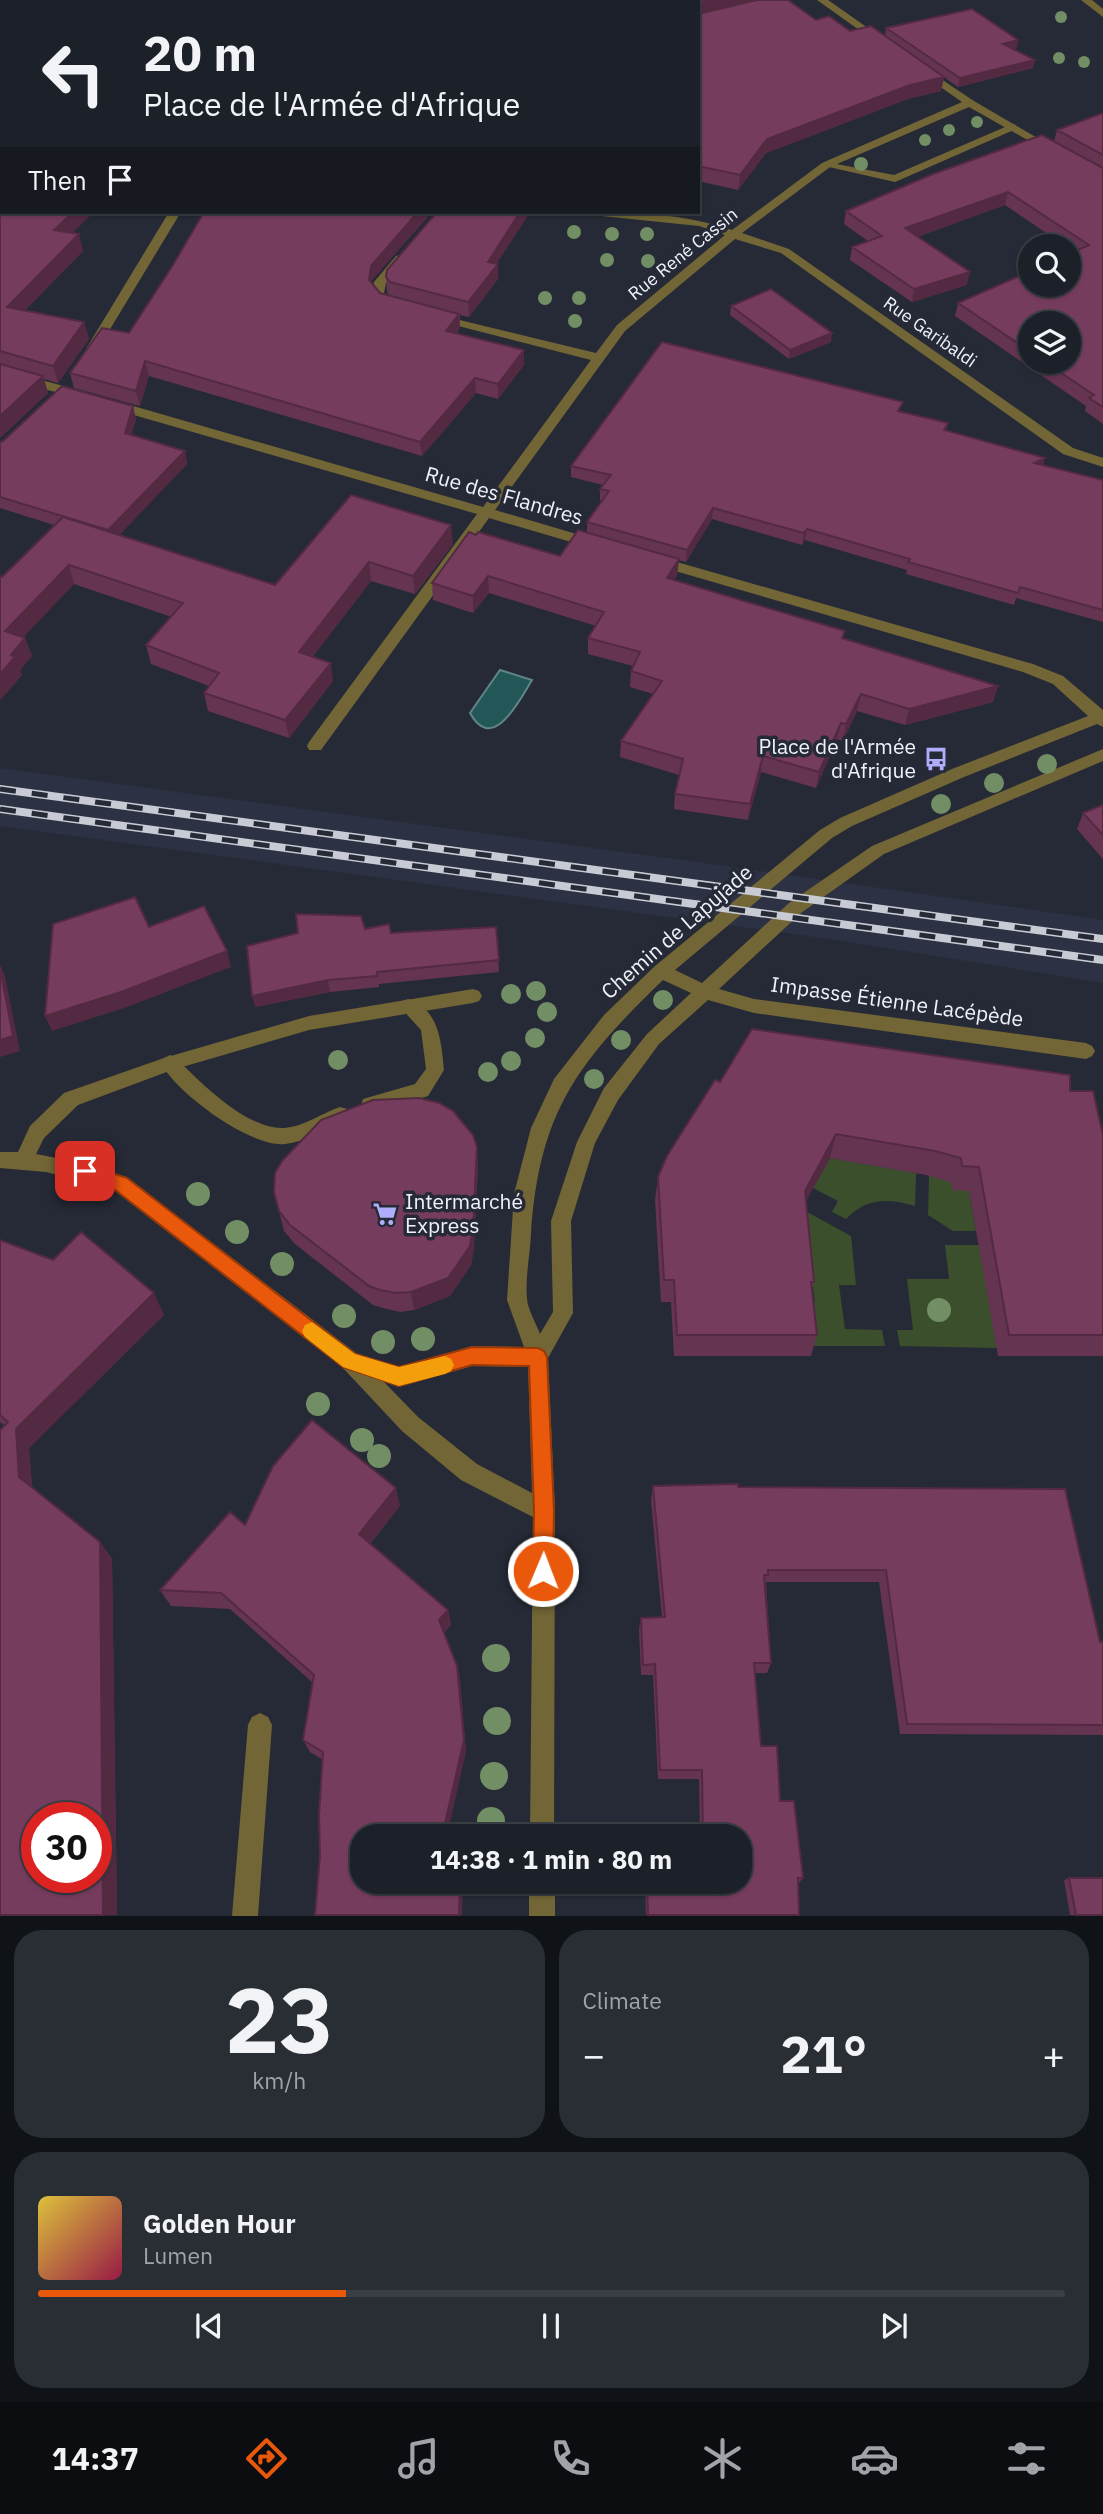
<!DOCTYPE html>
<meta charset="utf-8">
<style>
:root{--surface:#1c2028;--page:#292d34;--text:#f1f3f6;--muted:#a0a3a8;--line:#3a3e45;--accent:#ea580c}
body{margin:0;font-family:"IBM Plex Sans",sans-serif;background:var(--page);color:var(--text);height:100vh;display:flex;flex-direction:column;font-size:26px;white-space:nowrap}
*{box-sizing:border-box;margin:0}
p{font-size:23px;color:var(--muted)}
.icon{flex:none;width:38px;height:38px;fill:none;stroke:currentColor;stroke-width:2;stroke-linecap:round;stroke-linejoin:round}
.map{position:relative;height:1916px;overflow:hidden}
.panel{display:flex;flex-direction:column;gap:14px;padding:14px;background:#0f1216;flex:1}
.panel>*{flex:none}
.guide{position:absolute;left:0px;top:0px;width:700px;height:214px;box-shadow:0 2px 5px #0004,0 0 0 2px var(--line);background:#1c2028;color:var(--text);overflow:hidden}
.controls{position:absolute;left:1018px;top:234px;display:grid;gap:14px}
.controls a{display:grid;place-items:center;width:63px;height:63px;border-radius:50%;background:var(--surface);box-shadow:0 2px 5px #0004,0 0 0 2px var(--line);font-size:35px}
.speed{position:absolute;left:21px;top:1802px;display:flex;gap:14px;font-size:35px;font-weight:700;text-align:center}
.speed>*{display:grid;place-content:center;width:91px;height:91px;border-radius:50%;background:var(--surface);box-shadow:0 2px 5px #0004,0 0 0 2px var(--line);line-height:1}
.speed .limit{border:10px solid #d22;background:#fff;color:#111}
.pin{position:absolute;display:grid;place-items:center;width:60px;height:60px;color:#fff;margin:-30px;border-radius:14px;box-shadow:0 4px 10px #0006}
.me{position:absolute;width:77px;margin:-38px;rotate:1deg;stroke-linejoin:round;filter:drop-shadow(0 0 5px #0008)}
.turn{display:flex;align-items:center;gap:24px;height:147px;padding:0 28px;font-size:32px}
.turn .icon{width:91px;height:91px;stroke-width:2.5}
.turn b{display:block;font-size:49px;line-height:60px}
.then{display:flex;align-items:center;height:66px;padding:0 28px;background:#0003;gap:14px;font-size:26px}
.big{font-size:52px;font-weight:800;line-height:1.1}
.panel .card{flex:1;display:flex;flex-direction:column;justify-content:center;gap:10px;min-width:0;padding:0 24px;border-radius:28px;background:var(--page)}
.panel .dial{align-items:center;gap:0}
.dial b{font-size:91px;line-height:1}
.song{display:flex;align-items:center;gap:21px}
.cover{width:84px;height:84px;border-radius:10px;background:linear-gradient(135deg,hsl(50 70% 55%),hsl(340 70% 35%))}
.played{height:7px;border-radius:4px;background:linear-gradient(90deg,var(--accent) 30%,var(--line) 30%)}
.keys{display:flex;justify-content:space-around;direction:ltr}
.heat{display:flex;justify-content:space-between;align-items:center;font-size:38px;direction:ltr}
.panel .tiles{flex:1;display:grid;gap:14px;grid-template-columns:1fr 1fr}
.card:last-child{grid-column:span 2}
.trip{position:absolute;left:350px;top:1824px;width:402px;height:70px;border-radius:28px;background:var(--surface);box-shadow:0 2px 5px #0004,0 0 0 2px var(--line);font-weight:800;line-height:70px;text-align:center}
.menu{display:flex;height:112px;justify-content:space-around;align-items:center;background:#0b0d10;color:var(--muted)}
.menu .icon{width:49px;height:49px}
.menu .current{color:var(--accent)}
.menu b{font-size:32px;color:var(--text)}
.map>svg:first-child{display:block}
</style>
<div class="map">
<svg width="1103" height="1916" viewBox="0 0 1103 1916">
<rect width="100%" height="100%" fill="#262a36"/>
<!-- built -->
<path fill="#2c3143" d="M0 768 697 862 1103 920V983L830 939 0 826Z"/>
<!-- green -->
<path fill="#3b4f2d" d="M323 0H574L577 2H326Z
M830 1158 916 1173 915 1206C888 1198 866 1198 846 1219L832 1212 838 1201 813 1188Z
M929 1176 951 1179 969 1191 976 1231H953L928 1215Z
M796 1206 851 1236 856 1285H839L845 1329 882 1330 885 1346H810L805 1303H815L812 1279Z
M945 1245H979L997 1348 900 1346 897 1330H913L907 1279H949Z"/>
<!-- water -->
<path fill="#225657" stroke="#608588" stroke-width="2" d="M500 670 532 680C520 699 493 755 470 713Z"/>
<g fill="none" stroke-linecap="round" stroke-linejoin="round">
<!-- service -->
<path fill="#726636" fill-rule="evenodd" d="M1012 124 1016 125V129L895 182 820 165 826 162 894 175Z
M408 999C440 1010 441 1042 444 1070L428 1096 370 1113 363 1111 361 1105 363 1099 415 1084 426 1069 421 1030 399 1006 402 1001Z
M170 1055 176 1058C200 1082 247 1130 284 1128 303 1127 322 1113 340 1107L347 1109 349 1115 347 1121C327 1128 306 1142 285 1144 251 1148 176 1093 161 1063L164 1058Z
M260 1713 268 1717 272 1725 258 1916H232L248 1725 252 1717Z"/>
<!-- minor -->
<path fill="#726636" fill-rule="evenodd" d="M817 0H828L885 40 876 42Z
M1081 0H1092L1103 9V17Z
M923 67 974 101 1056 149 1047 151 969 107 830 167 742 233 789 249 1073 448 1103 458V467L1063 454 781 253 735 239 625 331 495 510 600 541V547L595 549 489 518 321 750H309L307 746 309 742 477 514 106 407V401H116L483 507 591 360 435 320V314L596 353 617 325 725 235 699 226 592 215 586 212C636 212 685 214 732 230L822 163 962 102 919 72V68Z
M169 212H181L98 349 92 353 88 352 86 349Z
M400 255 406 259 386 283 384 293 401 305 395 309 382 305 372 293 374 282 396 256Z
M0 369 86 392 87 395 81 399 0 377Z
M656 556 1033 664 1063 676 1103 710V727L1097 724 964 777 852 826 832 838 675 970 702 983 789 903 872 846 1103 749V761L884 854 801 913 719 989 754 999 1086 1043 1092 1046 1095 1051 1092 1056 1086 1059 754 1013 708 1000 659 1044 618 1100 595 1143 571 1221 573 1313 548 1358 555 1511 554 1836H530L533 1517 461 1480 402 1431 343 1368 114 1190 46 1172 0 1168V1152H18L30 1126 64 1093 164 1058 309 1016 473 989 479 991 482 996 479 1001 473 1003 309 1030 172 1070 78 1105 44 1138 36 1154 77 1162 128 1178 356 1353 399 1367 472 1346 524 1347 507 1300 514 1194 531 1128 554 1079 604 1015 655 966 820 830 840 818 952 769 1088 716 1053 684 1023 672 651 564 649 561ZM663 980 691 993 647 1034 604 1088 577 1142 551 1221 553 1312 540 1334C536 1323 528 1310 527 1299 525 1278 530 1255 531 1234 539 1112 578 1062 663 980ZM472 1366 528 1367 532 1493 477 1464 418 1417 384 1382 399 1387Z
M529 1881H555V1916H529Z"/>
<!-- rail casing -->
<g stroke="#c8cbd4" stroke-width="8">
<path id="rail" d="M0 789 1103 939
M0 809 1103 960"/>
</g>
<!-- rail -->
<use href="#rail" stroke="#262a36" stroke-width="5" stroke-dasharray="16" stroke-linecap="butt"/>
</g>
<!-- trees -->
<g fill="#718e65">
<circle cx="1061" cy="17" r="6"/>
<circle cx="1059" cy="58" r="6"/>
<circle cx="1084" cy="62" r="6"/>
<circle cx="977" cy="122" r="6"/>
<circle cx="949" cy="130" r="6"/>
<circle cx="925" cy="140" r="6"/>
<circle cx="861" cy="164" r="7"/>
<circle cx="574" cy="232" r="7"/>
<circle cx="612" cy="234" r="7"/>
<circle cx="647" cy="234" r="7"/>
<circle cx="607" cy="260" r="7"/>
<circle cx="648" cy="261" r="7"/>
<circle cx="545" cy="298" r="7"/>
<circle cx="579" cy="298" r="7"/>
<circle cx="575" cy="321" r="7"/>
<circle cx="1047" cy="764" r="10"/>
<circle cx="994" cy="783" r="10"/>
<circle cx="941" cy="804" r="10"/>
<circle cx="536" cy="991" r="10"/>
<circle cx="511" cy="994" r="10"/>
<circle cx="663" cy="1000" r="10"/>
<circle cx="547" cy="1012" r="10"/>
<circle cx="535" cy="1038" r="10"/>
<circle cx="621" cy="1040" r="10"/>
<circle cx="338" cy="1060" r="10"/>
<circle cx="511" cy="1061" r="10"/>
<circle cx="488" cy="1072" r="10"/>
<circle cx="594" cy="1079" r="10"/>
<circle cx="198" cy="1194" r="12"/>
<circle cx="237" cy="1232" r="12"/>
<circle cx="282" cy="1264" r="12"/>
<circle cx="939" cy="1310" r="12"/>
<circle cx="344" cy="1316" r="12"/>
<circle cx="423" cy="1339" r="12"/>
<circle cx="383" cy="1342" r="12"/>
<circle cx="318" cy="1404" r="12"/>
<circle cx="362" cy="1440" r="12"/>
<circle cx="379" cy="1456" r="12"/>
<circle cx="496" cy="1658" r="14"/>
<circle cx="497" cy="1721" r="14"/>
<circle cx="494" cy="1776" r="14"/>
<circle cx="491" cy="1821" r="14"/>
</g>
<!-- wall -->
<path fill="#653451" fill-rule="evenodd" d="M0 0H274L272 2H2V212L72 233 83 251 25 310 84 322 89 339 58 383 44 379 48 393 0 438V134L1 133H0Z
M605 0H788L816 20 850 31 885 36 886 28 1017 48 1013 49 1033 68 958 87 944 77 941 91 908 99 766 153 738 190 698 181V2H607Z
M1103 113V424L1085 411 1086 406 955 316 958 303 1075 251 1069 248V247H1067L1005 205 917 237 967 285 912 302 850 260 852 247 868 241 844 224 846 211 1054 142 1057 130ZM1031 324 1069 362H1031Z
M204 212H432L372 280V283L380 293 390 296 387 292 386 277 437 212H530L496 264H498V279L469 317 460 315V328L456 334 524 365 498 399 476 393 422 456 149 376 140 406 74 388 70 373 129 333 173 265Z
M731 306 831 342 789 359 730 315Z
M901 411 948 423 946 431 1043 465 1103 480V622L1016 598 1014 605 906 574 907 570 805 540 802 545 712 519 686 562 679 560 677 575 674 580 844 639 998 686 993 702 905 725 857 711 843 741 837 739 816 788 761 772 748 820 674 809 675 794 679 775 620 757 621 741 653 694 630 687 631 671 633 666 588 654V638L596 626 489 593 473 613 433 600 432 583 560 556 587 532V522L602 501 600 500V489L603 485 571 477V466Z
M136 419 131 435 185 451 187 464 119 535 275 585 351 495 453 544 415 594 371 581 312 657 333 681 289 738 208 711 204 693 209 686 151 664 146 645 172 617 74 584 23 637 25 638 32 656 20 670 22 675 0 700 2 577 54 525 0 508V442Z
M1103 805V859L1077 829 1083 813Z
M496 927 499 972 379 984V987L330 992 255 1007 298 933 365 929 391 933Z
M720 1082 1070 1091 1103 1135V1356H998L969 1191 953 1190 951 1182 926 1175 830 1158 806 1201 814 1282 812 1288 817 1335 811 1356H674L671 1302H661L655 1200 658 1177Z
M478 1167 474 1248 471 1265 450 1296 414 1310 400 1312 383 1308 373 1305 295 1244 284 1231 274 1192Z
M0 1240 164 1315 29 1448 32 1487 100 1542 112 1559 117 1915 5 1426 0 1422Z
M653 1486 738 1487 1100 1642H1103V1735L900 1734 879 1582H766L771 1663 767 1673H755L761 1746 780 1801 803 1878 798 1884 799 1915H646L645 1881H740V1836H700L699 1779H658L653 1675H641L639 1629 641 1618 662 1617 651 1500Z
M400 1506 370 1544 448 1610 451 1625 444 1633 460 1680 466 1752 317 1908 320 1856 323 1760 310 1752 303 1740 312 1682 230 1609 171 1606 160 1590 245 1525Z
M1069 1878 1103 1915H1070L1064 1880Z"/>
<!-- shaded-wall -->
<path fill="#532a42" d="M260 0H274L272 2H259Z
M714 0H769L698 17V4Z
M1018 40 1017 48 1002 52 1003 44Z
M1035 60 1033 68 958 87 960 78Z
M944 77 941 91 908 99 766 153 738 190 740 175 767 139 910 85Z
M1008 192 1005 205 903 242 905 228Z
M73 212H94L58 247 54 230Z
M418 212H432L372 280 370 295 369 280 371 266Z
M520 212H530L490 274 498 264V279L469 317 468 302 488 262Z
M79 234 83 251 12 324 7 307Z
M970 272 967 285 912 302 914 289Z
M459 314 460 328 447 346 446 331Z
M84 322 89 339 58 383 53 366Z
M832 333 831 342 789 359 790 350Z
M524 350V365L498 399V384Z
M145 361 149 376 140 406 136 391Z
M43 376 48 393 0 438V416Z
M475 378 476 393 422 456 420 442Z
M133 406 136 419 128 446 125 433Z
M185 451 187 464 112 543 108 530Z
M1045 458 1042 470 1034 463Z
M713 508 712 519 686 562 687 550Z
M451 525 453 544 415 594 413 576Z
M807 529 805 540 802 545 804 533Z
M679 559 677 575 666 594 667 578Z
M369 562 371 581 302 671 299 652Z
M69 565 74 584 12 649 5 631Z
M488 576 489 593 473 613V596Z
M25 638 32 656 20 670 22 675 0 700V674L11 655Z
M331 663 333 681 289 738 285 720Z
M998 686 993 702 905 725 909 709Z
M861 694 857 711 843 741 846 724Z
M841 723 837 739 816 788 819 772Z
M763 756 761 772 748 820 750 804Z
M227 951 231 967 127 1007 52 1031 45 1016Z
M0 964 5 976 20 1051 0 1057Z
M328 980 330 992 255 1007 252 996Z
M836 1134 830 1158 799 1214 805 1191Z
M477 1147 478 1167 474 1248 471 1265 450 1296 414 1310 411 1292Z
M154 1293 164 1315 29 1448 33 1495 19 1477 16 1429Z
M396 1488 400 1506 364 1551 359 1534Z
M100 1542 112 1559 117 1915H103Z
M448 1610 451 1625 442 1636 439 1620Z
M457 1666 460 1680 466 1752 447 1836H442Z
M460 1881H463L462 1915H459Z"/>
<!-- building -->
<path fill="#763c5e" stroke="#532a42" stroke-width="2" fill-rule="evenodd" d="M0 0H260L259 2H2V117H0Z
M623 0H714L698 4V2H625Z
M757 0H788L816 20 829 16 850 31 871 26 944 77 910 85 767 139 740 175 698 166V14Z
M972 9 1018 40 1003 44 1035 60 960 78 886 28Z
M1103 113V155L1057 130Z
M2 133V212H73L54 230 79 234 7 307 84 322 53 366 0 351V134Z
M1042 135 1103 168V407L1089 398 1094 395 1045 362H1069V324H1031V352L958 303 1031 271V285H1069V254L1089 245 1008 192 905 228 970 272 914 289 852 247 882 236 846 211 933 174Z
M204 212H418L371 266 369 280 380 293 459 314 446 331 524 350 498 384 475 378 420 442 145 361 136 391 70 373 102 328 129 333 173 265Z
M437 212H520L488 262 498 264 468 302 390 282 386 277 387 270Z
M771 289 832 333 790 350 731 306Z
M662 342 903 402 898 411 948 423 944 430 1045 458 1034 463 1103 480V610L1020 587 1018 593 908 562 910 559 807 529 804 533 713 508 687 550 587 522 609 491 600 489 611 475 571 466Z
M0 364 43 376 0 416Z
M62 386 133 406 125 433 185 451 108 530 0 497V442L3 441Z
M351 495 451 525 413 576 369 562 299 652 331 663 285 720 204 693 219 673 146 645 183 603 69 565 5 631 25 638 11 655 15 657 0 674V576L2 577 63 517 275 585Z
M578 530 679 559 667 578 845 631 842 638 998 686 909 709 861 694 846 724 841 723 819 772 763 756 750 804 675 794 683 759 621 741 662 681 631 671 640 652 588 638 604 612 488 576 473 596 432 583 469 532 476 535 478 532 560 556Z
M1103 805V835L1083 813Z
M135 897 149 927 204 906 227 951 121 992 45 1016 53 924Z
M296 914 361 916 365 929 389 924 391 933 496 927 499 960 377 972V976L328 980 252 996 247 946 298 933Z
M0 968 13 1036 0 1040Z
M752 1029 1070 1075V1091H1093L1103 1135V1335H1009L979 1167 962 1166 961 1158 935 1151 836 1134 805 1191 814 1282H811L817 1335H677L674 1280H664L658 1177 667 1156 715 1080 720 1082Z
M419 1098 439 1103 453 1111 473 1135 477 1147 473 1228 470 1246 448 1278 411 1292 396 1293 380 1290 369 1286 290 1225 279 1211 274 1192 275 1173 282 1161 321 1120 373 1100Z
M81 1232 154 1293 16 1429 19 1477 100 1542 103 1915H0V1430L8 1422 0 1415V1240L53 1260ZM37 1818H96V1878H37Z
M312 1420 396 1488 359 1534 448 1610 439 1620 457 1666 464 1740 442 1836H362V1881H460L459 1915H315L320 1856 319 1815 323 1752 303 1740 314 1675 221 1593 160 1590 230 1512 245 1525 273 1466Z
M738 1484V1487L1065 1489 1100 1642H1103V1725L907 1724 886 1570H768V1575H764L771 1663H754L761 1746H777L780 1801H794L803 1878H798L799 1915H648L647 1881H740V1836H703L702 1770H660L655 1664 643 1665 641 1618 665 1617 653 1486Z
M1069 1878H1103V1915H1076Z"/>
<!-- route -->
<path fill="#ea580c" stroke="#983908" stroke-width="2" d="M85 1164 127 1178 355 1354 399 1367 472 1347 538 1348 544 1351 547 1357 554 1511 553 1571 550 1578 543 1581 536 1578 533 1571 534 1511 529 1366 472 1365 399 1386 343 1367 115 1190 78 1177 76 1171 78 1166Z"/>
<!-- slow -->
<path fill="#f59e0b" d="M312 1322 355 1354 399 1367 445 1356 451 1359 454 1365 451 1371 445 1374 399 1386 343 1367 305 1337 302 1331 305 1325Z"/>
<!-- icons -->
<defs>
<g id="bus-bare" transform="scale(1.89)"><path d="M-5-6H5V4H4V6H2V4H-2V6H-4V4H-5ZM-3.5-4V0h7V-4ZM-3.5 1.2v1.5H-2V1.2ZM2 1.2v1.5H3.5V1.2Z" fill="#b0aefa" stroke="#262a36" stroke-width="2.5" paint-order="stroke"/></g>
<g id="supermarket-bare" transform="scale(1.89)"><path d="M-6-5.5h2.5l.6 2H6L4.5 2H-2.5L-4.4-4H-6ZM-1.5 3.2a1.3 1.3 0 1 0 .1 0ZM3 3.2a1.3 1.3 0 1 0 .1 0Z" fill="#b0aefa" stroke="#262a36" stroke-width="2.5" paint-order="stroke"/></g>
</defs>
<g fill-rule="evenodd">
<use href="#bus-bare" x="936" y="759"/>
<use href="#supermarket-bare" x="385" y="1214"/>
</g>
<g text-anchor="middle" stroke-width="7" stroke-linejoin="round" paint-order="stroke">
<!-- far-street labels -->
<g font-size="18" fill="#eff2fa" stroke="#262a36">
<text transform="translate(683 254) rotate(-39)" y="6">Rue René Cassin</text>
<text transform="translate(930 332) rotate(35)" y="6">Rue Garibaldi</text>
</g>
<!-- street labels -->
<g font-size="21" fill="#eff2fa" stroke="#262a36">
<text transform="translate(504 496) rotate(16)" y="7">Rue des Flandres</text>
<text transform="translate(677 932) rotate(-41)" y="7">Chemin de Lapujade</text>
<text transform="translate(897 1002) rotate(8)" y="7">Impasse Étienne Lacépède</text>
</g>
<!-- poi labels -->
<g font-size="21" fill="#eff2fa" stroke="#262a36" text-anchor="end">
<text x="916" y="754">Place de l'Armée<tspan x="916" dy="24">d'Afrique</tspan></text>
<text x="405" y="1209" text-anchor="start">Intermarché<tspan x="405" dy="24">Express</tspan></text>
</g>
</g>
</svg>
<div class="controls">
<a><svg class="icon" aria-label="search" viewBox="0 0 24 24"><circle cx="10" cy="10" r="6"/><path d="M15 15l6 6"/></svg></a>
<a><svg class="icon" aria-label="layers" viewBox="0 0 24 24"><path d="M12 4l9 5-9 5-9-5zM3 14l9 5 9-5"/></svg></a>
</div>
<div class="speed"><div class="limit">30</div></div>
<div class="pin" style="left:85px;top:1171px;background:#d93025"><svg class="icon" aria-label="arrive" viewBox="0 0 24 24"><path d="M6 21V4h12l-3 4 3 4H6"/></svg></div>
<svg class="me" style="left:543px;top:1571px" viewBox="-20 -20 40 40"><circle r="17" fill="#ea580c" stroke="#fff" stroke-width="3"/><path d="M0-11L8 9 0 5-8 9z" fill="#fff"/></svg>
<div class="trip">14:38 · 1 min · 80 m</div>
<div class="guide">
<div class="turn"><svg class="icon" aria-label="left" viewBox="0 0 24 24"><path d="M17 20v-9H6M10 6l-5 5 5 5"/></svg><div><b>20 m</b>Place de l'Armée d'Afrique</div></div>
<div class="then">Then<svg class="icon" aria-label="arrive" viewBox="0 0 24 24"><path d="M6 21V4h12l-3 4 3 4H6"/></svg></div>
</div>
</div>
<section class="panel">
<div class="tiles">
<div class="card dial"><b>23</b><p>km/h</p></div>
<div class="card"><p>Climate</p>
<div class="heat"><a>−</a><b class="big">21°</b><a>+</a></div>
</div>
<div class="card">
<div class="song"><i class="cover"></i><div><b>Golden Hour</b><p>Lumen</p></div></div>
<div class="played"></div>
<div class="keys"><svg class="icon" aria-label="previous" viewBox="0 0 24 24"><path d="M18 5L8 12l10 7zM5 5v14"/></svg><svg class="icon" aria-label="pause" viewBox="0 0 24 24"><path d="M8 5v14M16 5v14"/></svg><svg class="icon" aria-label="next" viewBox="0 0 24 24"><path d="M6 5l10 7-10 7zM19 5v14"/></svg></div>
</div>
</div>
</section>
<nav class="menu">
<b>14:37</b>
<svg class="icon current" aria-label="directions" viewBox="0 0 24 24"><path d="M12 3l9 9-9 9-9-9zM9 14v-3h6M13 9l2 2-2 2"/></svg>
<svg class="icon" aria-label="music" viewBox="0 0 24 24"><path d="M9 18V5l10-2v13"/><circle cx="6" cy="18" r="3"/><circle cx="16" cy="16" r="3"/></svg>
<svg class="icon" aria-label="phone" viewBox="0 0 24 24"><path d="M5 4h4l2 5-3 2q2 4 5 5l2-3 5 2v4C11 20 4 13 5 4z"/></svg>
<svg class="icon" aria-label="climate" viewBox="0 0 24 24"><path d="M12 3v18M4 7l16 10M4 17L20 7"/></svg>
<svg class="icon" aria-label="car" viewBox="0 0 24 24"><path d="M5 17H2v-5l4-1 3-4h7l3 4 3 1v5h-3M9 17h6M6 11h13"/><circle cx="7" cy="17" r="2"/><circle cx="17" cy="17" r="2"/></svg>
<svg class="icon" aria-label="filters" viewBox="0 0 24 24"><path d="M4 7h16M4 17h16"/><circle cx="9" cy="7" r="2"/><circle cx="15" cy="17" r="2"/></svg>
</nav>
